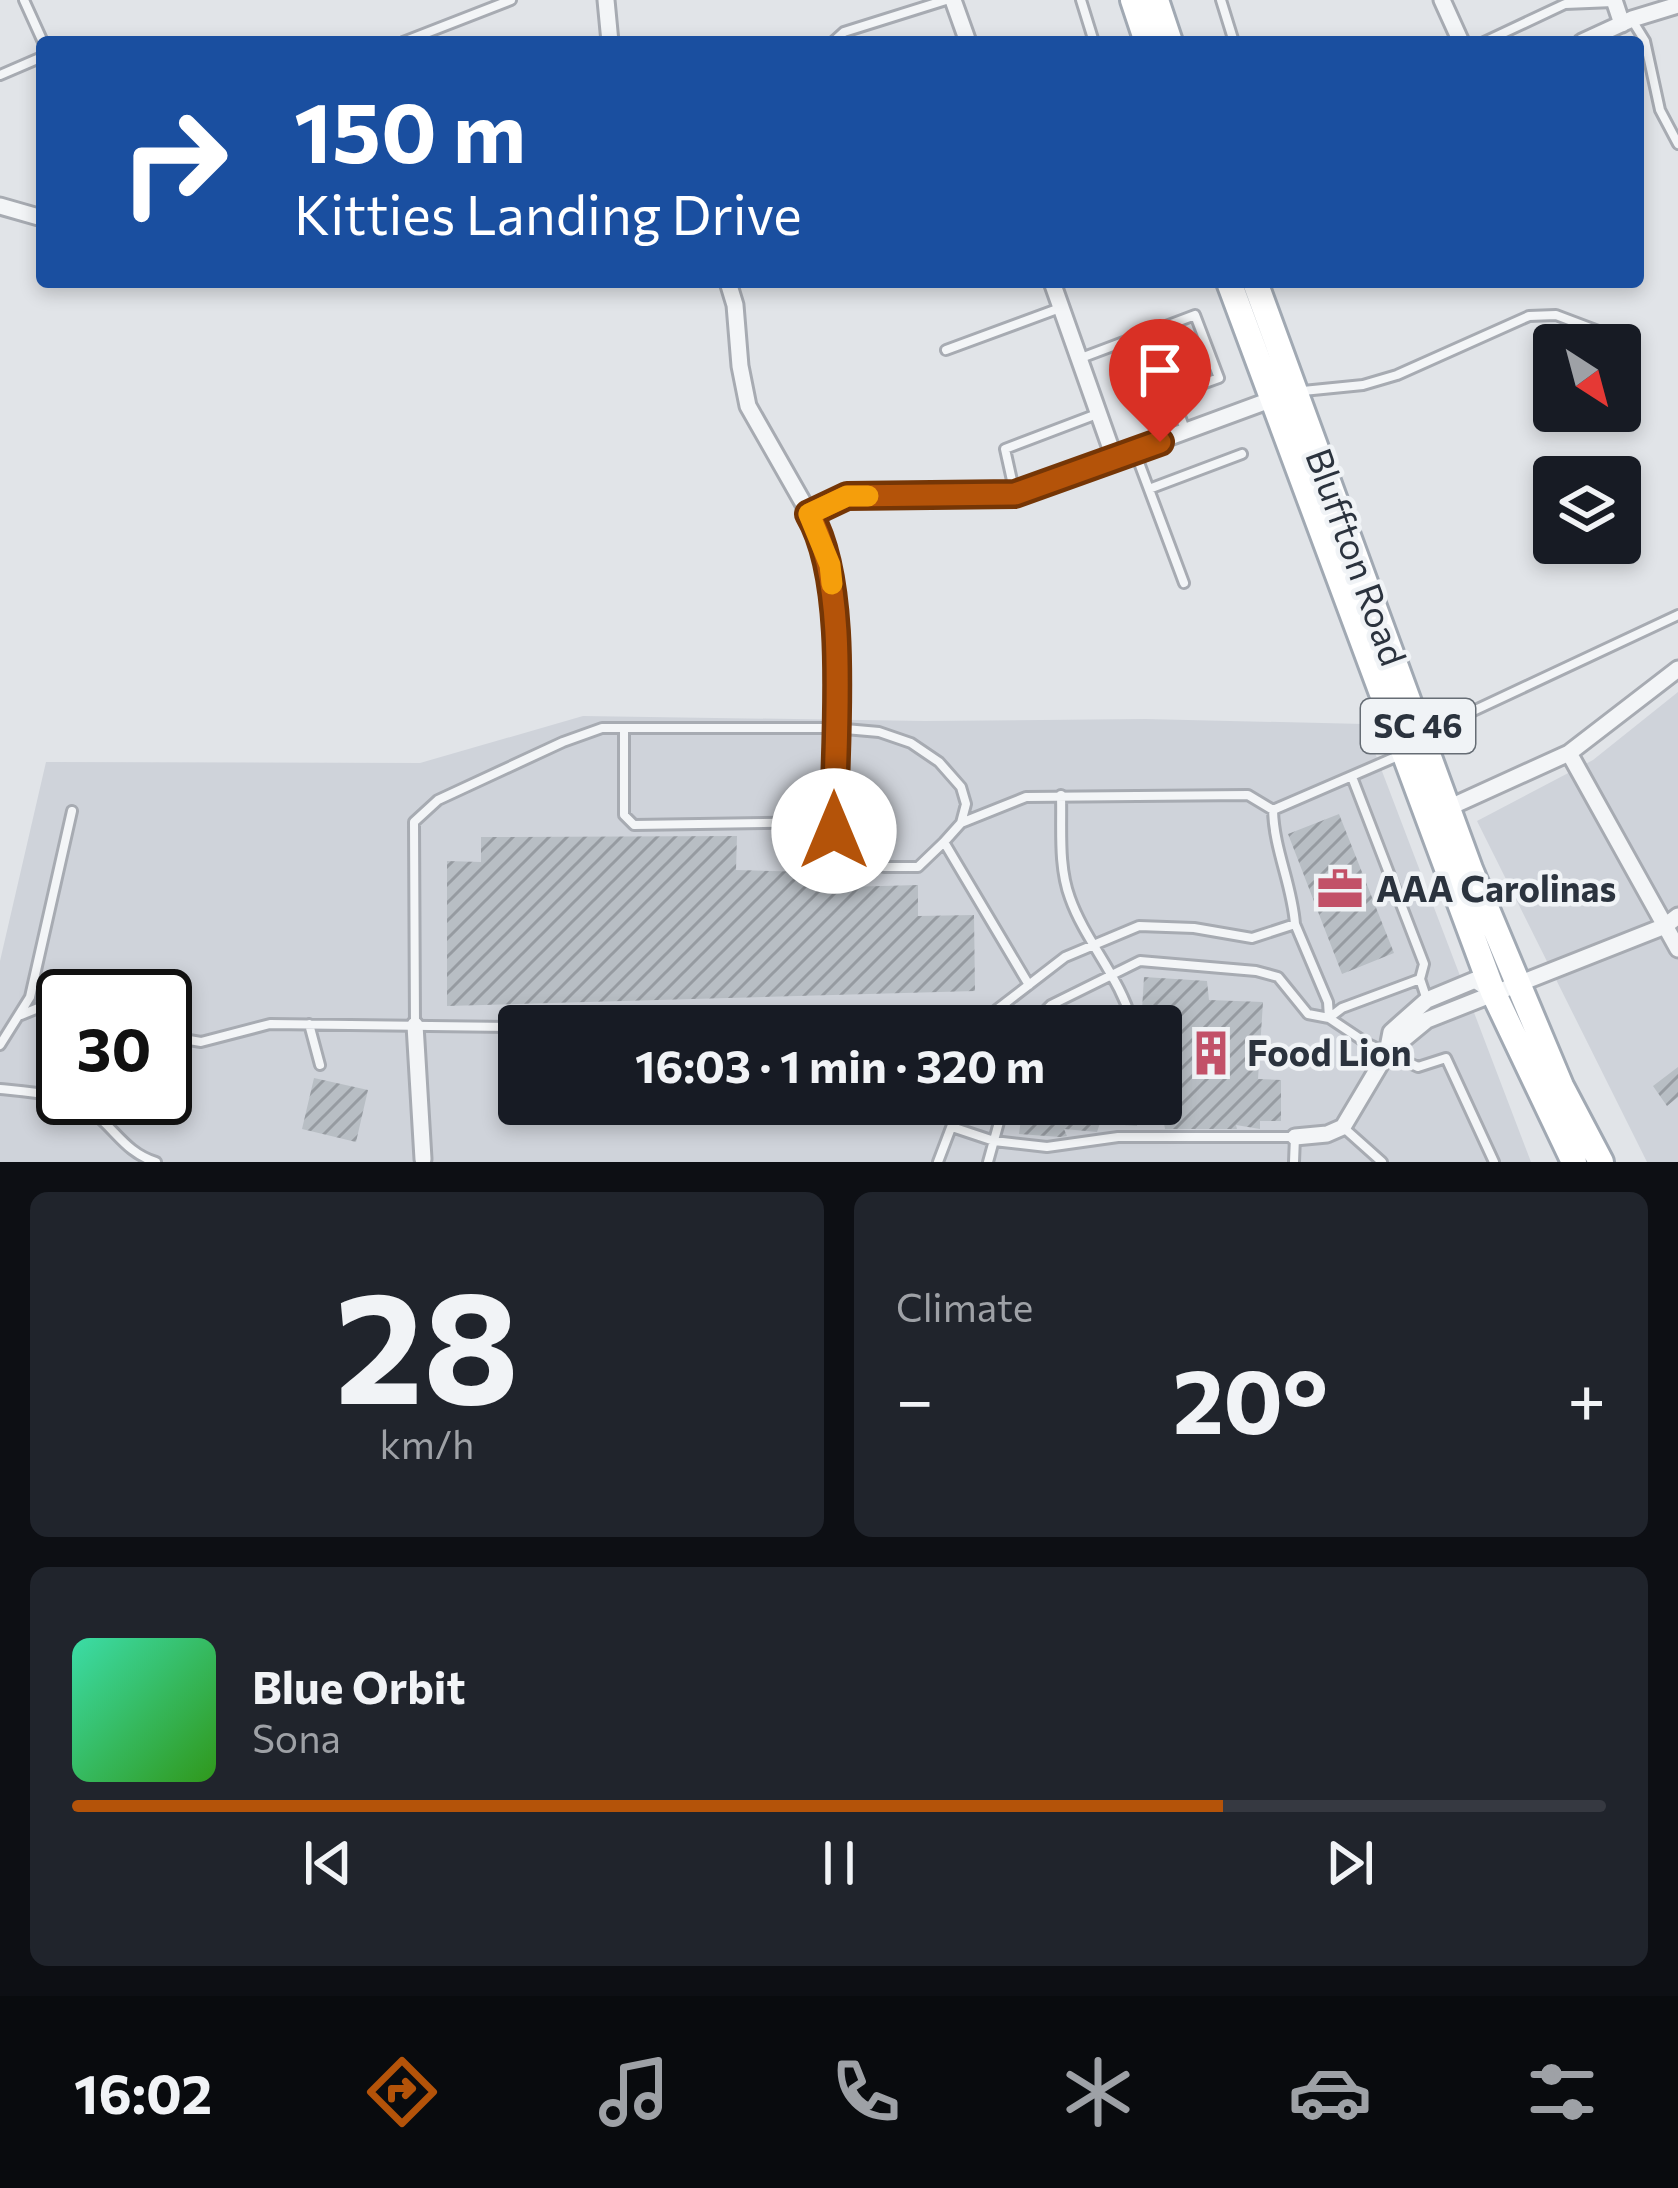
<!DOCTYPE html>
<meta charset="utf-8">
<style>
:root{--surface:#171b24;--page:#20242c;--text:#f1f3f6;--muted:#9ea1a6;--line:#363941;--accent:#b45309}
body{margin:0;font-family:Commissioner,sans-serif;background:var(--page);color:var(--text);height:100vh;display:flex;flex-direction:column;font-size:45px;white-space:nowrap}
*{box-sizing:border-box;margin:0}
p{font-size:39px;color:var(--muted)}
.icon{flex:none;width:66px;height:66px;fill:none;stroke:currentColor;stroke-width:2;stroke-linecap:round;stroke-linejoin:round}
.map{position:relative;height:1162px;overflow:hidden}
.details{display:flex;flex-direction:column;gap:30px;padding:30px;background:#0d0f14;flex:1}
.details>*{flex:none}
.hud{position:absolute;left:36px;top:36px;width:1608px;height:252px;border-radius:12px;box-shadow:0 6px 18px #0003;background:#1a4fa0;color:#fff;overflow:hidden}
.needle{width:78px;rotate:144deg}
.controls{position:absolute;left:1533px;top:324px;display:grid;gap:24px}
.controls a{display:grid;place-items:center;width:108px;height:108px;border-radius:12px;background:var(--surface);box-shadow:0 6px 18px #0003;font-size:60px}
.speed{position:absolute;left:36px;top:969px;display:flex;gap:24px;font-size:60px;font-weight:700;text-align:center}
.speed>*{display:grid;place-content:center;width:156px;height:156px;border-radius:50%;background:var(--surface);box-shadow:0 6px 18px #0003;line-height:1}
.speed .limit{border:6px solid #111;border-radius:18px;background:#fff;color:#111}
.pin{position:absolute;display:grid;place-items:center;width:102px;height:102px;color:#fff;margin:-123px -51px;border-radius:50% 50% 50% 0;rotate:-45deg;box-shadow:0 0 12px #0007}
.pin .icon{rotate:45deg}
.me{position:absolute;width:132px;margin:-66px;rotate:0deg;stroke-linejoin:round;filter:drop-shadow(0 0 9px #0008)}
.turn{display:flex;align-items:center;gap:42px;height:252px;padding:0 60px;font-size:54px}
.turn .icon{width:156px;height:156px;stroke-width:2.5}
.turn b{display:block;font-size:84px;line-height:102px}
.big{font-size:90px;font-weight:700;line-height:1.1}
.details .card{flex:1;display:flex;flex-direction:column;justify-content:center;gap:18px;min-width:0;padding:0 42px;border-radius:18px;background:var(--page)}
.details .dial{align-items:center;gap:0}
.dial b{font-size:156px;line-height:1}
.song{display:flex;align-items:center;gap:36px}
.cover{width:144px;height:144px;border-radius:18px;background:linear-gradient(135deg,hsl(160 70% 55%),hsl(110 70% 35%))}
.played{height:12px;border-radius:6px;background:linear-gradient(90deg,var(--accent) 75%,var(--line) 75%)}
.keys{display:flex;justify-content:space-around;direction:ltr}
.heat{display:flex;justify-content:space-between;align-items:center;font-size:66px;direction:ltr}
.details .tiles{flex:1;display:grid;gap:30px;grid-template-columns:1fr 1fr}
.card:last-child{grid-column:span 2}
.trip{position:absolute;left:498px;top:1005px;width:684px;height:120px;border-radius:12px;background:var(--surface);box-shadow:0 6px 18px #0003;font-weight:700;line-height:120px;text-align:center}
.dock{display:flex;height:192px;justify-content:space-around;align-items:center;background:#090b0e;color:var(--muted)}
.dock .icon{width:84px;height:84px}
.dock .selected{color:var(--accent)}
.dock b{font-size:54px;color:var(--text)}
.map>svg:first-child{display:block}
</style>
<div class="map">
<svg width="1678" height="1162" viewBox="0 0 1678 1162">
<defs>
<pattern id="building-hatch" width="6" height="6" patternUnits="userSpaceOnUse" patternTransform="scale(3)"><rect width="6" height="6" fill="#b8bec4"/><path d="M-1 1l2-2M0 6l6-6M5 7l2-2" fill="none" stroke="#969ba1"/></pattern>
</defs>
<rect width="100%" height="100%" fill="#e1e4e8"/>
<!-- built -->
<path fill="#cfd3da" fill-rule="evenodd" d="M1678 692V1162H1647L1477 821 1593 760Z
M583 716 925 721 1145 719 1364 724 1531 1162H0V961L46 762 420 763ZM63 996H165V1098H63ZM519 1026H1161V1104H519Z"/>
<!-- building -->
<path fill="url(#building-hatch)" d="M1339 814 1394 953 1342 974 1288 834Z
M737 836 736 870 847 873 846 887 918 885V916L974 915 975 991 447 1006V861L481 862V837Z
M1144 977 1207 981 1209 1000 1263 1002 1258 1079 1281 1080V1121H1260V1129L1236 1125 1237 1129H1165L1163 1118H1138L1137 1126 1100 1123 1097 1132 1064 1129 1067 1136 1060 1137 1019 1134 1023 1104H1161V1026H1141Z
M1678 1067V1097L1667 1106 1653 1086Z
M314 1078 368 1090 356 1142 302 1129Z"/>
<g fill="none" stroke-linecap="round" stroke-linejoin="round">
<!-- service casing -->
<g stroke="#a7abb2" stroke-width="14">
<path id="service" d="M24 0 43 42
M1081 0 1094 42
M1221 0 1234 42
M1632 20 1645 41 1660 110 1678 144
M403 42 511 0
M833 42 844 32 946 0
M1484 42 1565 4 1613 2
M0 75 42 57
M946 350 1060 308
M1081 358 1195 315 1219 378 1172 395 1186 432
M1303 391 1363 385 1397 375 1529 316 1556 315 1601 332
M1135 452 1184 583
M1149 489 1242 454
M1015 494 1005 449 1097 414
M624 728V815L634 825 834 822
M1424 734 1678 615
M1352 777 1424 964 1420 979 1427 1000
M1061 795C1062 828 1058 866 1070 898 1086 943 1122 979 1133 1026
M1273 810 1398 756
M1273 810C1274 850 1292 884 1295 924
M961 823 1026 797 1248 795 1273 810
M884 867H918L944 842
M68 996 79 992 85 996
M21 1015 63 998
M309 1024 320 1065
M415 1025 414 822 438 800 563 742 602 728H834L879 732 911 743 939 762 961 787 966 804 961 823 944 842 1029 985
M800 1026 814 1022 992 1021
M990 1026 995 1011 1065 957 1139 926 1194 928 1252 938 1295 924 1328 1002 1329 1018 1368 1044 1418 1067 1446 1058 1494 1162
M1030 1026 1051 1005 1140 961 1256 971 1278 977 1308 1014 1329 1018 1342 1008 1420 979
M165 1036 201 1042 270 1024 519 1027
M0 1045 30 997 72 811
M0 1089C30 1092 70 1094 95 1114 117 1132 127 1153 156 1162
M952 1127 994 1141 1047 1147 1118 1137H1295L1294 1162
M1344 1128 1382 1162
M938 1162 960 1104
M988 1162 1004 1104"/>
</g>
<!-- minor casing -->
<g stroke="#a7abb2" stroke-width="21">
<path id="minor" d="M606 0 610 42
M953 0 968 42
M1442 0 1461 42
M1614 0 1622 24
M1582 42 1632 19 1678 5
M0 206 42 218
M728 282 735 305 740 366 748 406 818 529 830 565 835 614 834 831
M1052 282 1115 460
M810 514 847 496 1015 494 1273 399
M1569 753 1678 949
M1448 808 1569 753 1678 669
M415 1025 423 1159
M1387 1053 1427 1020 1665 926 1678 916
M1295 1137 1327 1134 1343 1127 1387 1053 1391 1032 1427 1000 1475 980 1490 990"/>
</g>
<!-- primary casing -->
<g stroke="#a1a9b3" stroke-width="30">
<path id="primary" d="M1133 0 1147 42
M1156 0 1170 42
M1229 282 1493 992 1574 1162
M1255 282 1470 869 1561 1086 1601 1162"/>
</g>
<!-- service -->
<use href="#service" stroke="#f3f5f7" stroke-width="8"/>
<!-- minor -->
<use href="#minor" stroke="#f3f5f7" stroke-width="15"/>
<!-- primary -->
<use href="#primary" stroke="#fff" stroke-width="24"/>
</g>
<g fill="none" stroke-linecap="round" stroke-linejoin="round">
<!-- route casing -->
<g stroke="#753606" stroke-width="30">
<path id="route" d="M834 831C834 746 851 585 809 514L847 496 1015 494 1160 442"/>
</g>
<!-- route -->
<use href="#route" stroke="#b45309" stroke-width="21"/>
<!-- slow -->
<path stroke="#f59e0b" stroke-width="21" d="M832 584 830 565 809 514 847 496H868"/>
</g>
<!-- icons -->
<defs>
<g id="office-bare" transform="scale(3.6)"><path d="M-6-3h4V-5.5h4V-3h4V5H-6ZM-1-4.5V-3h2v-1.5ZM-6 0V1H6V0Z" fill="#c25168" stroke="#f0f3f6" stroke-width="2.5" paint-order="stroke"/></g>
<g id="building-bare" transform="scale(3.6)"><path d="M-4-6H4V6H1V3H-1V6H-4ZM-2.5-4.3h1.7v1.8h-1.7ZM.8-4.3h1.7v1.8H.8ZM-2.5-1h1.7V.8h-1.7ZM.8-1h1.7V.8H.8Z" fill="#c25168" stroke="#f0f3f6" stroke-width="2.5" paint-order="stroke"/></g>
</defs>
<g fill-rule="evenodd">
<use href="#office-bare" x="1340" y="889"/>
<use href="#building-bare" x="1211" y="1053"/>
</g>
<g text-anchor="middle" stroke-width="9" stroke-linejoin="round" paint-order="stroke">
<!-- shield labels -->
<rect fill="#f0f3f6" stroke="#666d75" stroke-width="3" x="1361" y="699" width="114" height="54" rx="9"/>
<g font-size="33" font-weight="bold" fill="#2b333e">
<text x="1418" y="738">SC 46</text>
</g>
<!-- street labels -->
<g font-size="36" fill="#2b333e" stroke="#f0f3f6">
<text transform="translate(1356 557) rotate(70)" y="13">Bluffton Road</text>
</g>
<!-- poi labels -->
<g font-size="36" font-weight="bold" fill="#2b333e" stroke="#f0f3f6" text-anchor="start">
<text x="1376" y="902">AAA Carolinas</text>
<text x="1247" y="1066">Food Lion</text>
</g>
</g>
</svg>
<div class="controls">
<a><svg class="needle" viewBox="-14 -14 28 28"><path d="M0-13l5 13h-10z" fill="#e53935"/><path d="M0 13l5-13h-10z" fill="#9ea1a6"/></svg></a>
<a><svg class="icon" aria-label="layers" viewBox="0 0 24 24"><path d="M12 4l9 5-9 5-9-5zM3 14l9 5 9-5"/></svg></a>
</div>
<div class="speed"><div class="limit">30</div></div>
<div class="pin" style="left:1160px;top:442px;background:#d93025"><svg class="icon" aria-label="arrive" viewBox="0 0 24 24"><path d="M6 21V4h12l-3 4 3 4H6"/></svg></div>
<svg class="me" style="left:834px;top:831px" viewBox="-20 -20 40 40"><circle r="19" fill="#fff"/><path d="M0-13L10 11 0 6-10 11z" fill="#b45309"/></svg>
<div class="trip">16:03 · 1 min · 320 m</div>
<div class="hud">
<div class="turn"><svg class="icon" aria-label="right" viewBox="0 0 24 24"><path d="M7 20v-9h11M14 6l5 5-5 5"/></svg><div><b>150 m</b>Kitties Landing Drive</div></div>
</div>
</div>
<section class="details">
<div class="tiles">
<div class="card dial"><b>28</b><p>km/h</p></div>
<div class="card"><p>Climate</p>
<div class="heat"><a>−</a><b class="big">20°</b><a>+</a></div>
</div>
<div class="card">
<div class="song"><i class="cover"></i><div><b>Blue Orbit</b><p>Sona</p></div></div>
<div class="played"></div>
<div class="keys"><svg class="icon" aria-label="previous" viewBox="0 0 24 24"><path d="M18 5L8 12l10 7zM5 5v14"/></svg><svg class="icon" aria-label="pause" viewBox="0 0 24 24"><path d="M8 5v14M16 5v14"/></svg><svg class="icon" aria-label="next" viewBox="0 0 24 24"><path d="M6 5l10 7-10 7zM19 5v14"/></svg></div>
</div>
</div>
</section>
<nav class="dock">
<b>16:02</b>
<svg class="icon selected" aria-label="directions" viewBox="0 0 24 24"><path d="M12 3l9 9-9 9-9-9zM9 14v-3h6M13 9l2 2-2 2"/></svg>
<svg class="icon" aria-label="music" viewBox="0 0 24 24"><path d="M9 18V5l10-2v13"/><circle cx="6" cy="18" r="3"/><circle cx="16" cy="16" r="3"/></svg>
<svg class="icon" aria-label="phone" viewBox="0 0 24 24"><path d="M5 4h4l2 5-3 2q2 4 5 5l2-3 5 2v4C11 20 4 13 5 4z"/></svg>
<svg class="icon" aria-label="climate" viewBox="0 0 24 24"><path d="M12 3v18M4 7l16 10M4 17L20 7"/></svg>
<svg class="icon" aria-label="car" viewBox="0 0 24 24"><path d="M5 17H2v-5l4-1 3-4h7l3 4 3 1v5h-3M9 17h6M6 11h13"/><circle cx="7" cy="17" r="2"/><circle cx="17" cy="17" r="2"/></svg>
<svg class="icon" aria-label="filters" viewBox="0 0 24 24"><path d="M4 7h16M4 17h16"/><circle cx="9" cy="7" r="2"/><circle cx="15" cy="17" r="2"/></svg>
</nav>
